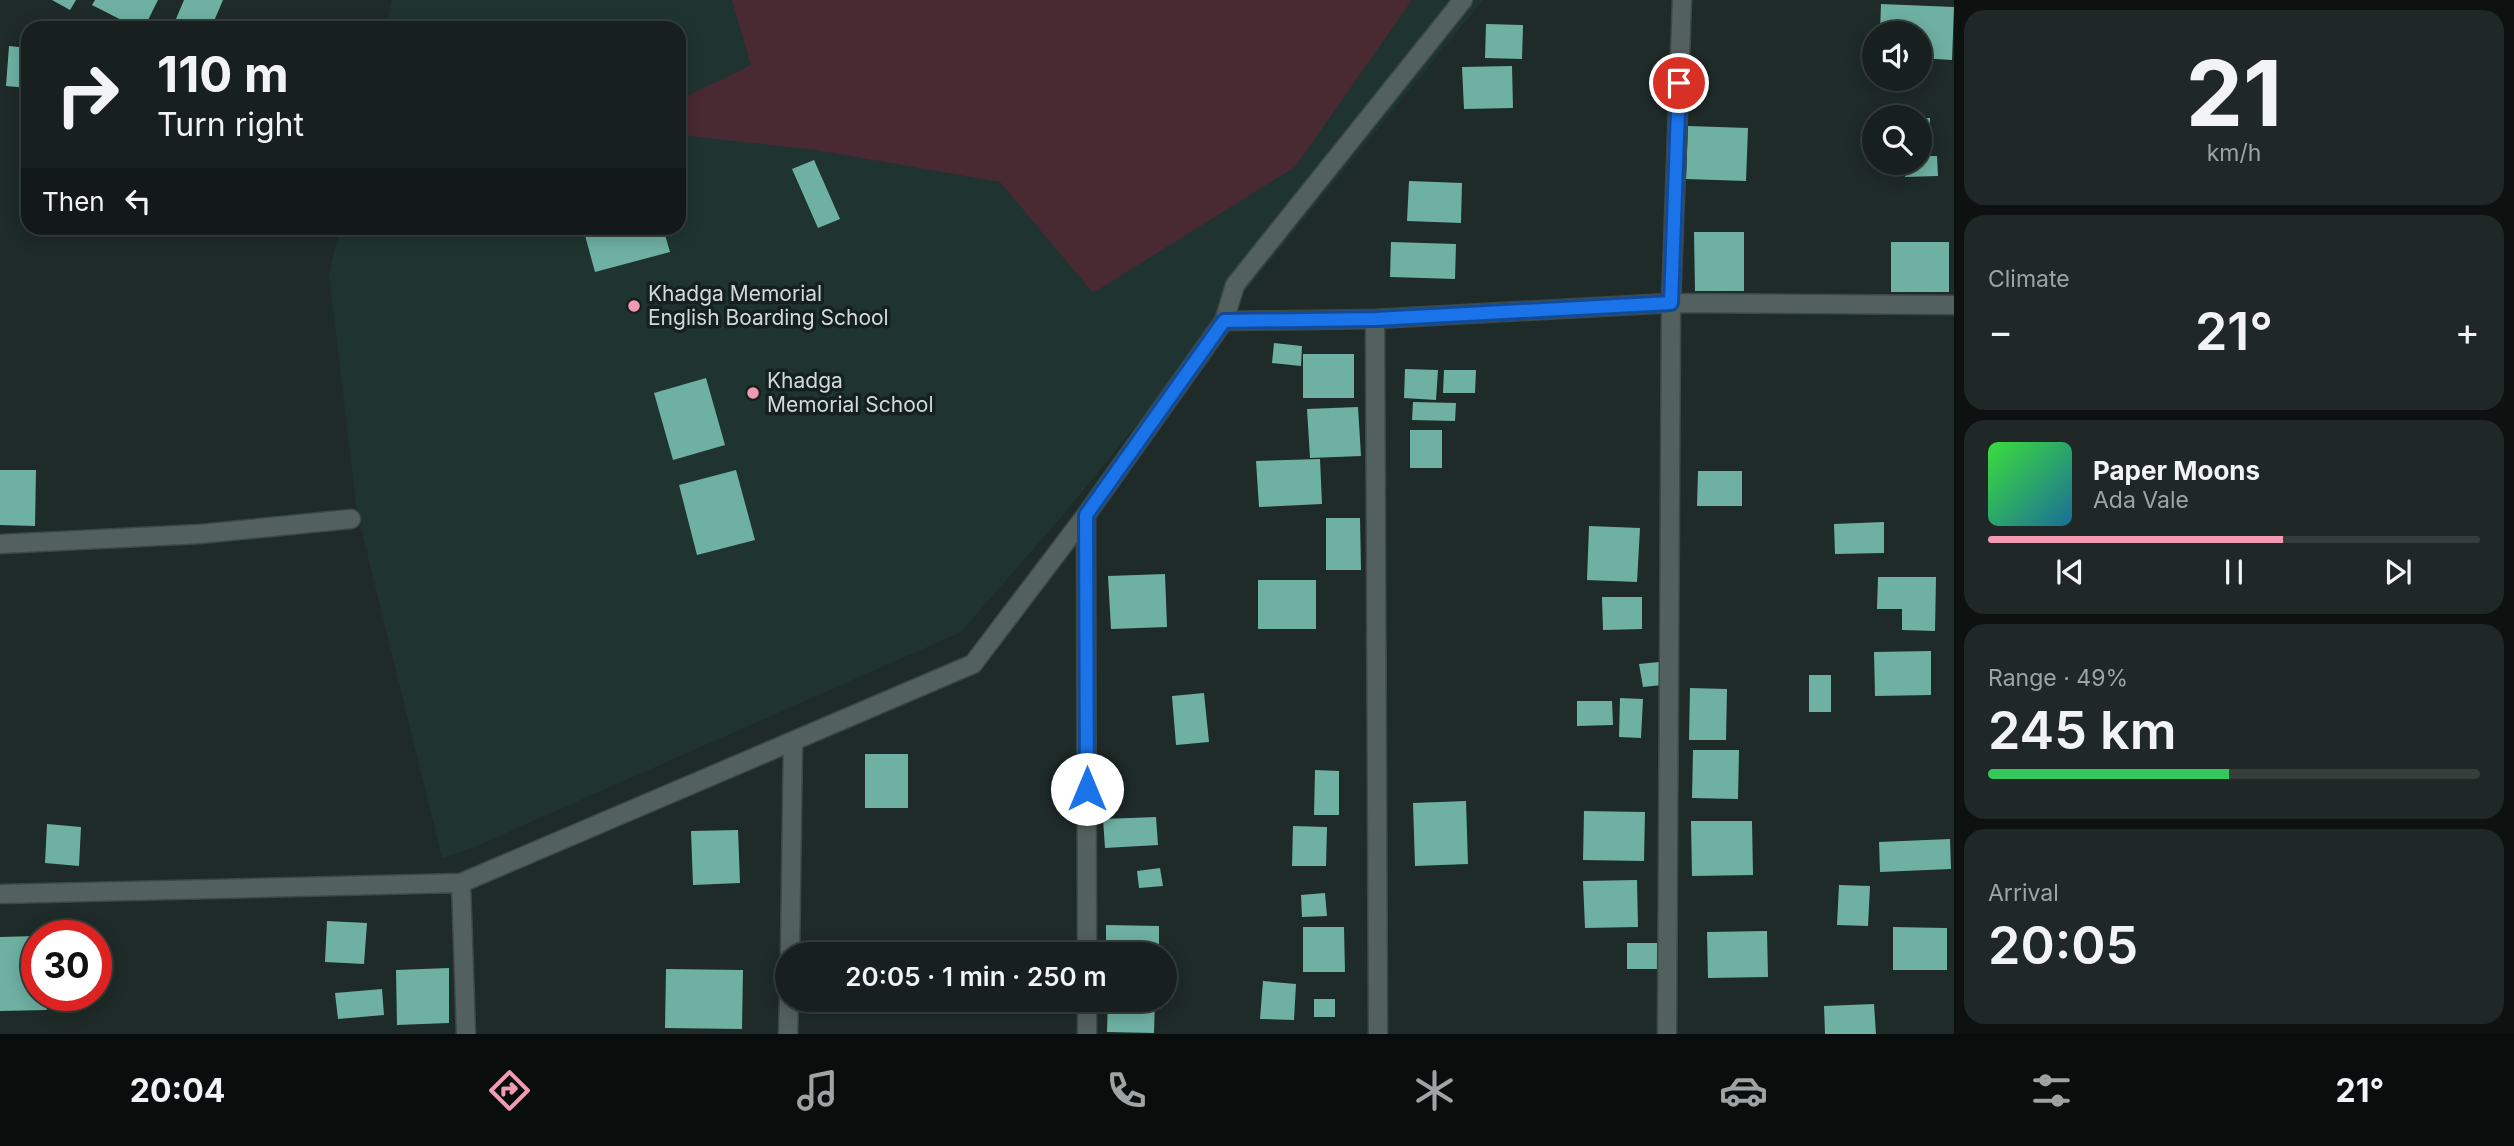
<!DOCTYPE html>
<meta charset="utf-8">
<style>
:root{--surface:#17201e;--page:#202827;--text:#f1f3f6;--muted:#9ea3a4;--line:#363e3c;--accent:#f19ab2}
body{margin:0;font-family:Inter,sans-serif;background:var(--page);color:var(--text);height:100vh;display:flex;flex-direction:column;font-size:26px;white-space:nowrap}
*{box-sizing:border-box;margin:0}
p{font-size:23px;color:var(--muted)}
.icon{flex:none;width:38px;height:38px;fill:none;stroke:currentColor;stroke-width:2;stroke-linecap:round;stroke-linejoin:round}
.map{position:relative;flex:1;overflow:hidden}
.drawer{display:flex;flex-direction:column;gap:10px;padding:10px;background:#0d1210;width:560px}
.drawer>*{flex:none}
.banner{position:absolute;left:21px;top:21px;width:665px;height:214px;border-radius:21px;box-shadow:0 4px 18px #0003,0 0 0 2px var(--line);background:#17201e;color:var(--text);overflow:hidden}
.fabs{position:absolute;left:1862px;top:21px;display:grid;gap:14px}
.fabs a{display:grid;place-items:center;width:70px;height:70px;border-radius:50%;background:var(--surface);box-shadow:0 4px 18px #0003,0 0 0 2px var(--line);font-size:35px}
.speed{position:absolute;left:21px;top:920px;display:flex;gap:14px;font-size:35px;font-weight:700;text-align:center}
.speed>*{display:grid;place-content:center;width:91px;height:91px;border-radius:50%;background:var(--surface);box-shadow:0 4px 18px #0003,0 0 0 2px var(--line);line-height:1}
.speed .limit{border:10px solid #d22;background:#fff;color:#111}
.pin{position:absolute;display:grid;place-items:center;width:60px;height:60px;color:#fff;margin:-30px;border:4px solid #fff;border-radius:50%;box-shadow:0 2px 7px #0007}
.me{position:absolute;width:77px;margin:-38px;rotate:0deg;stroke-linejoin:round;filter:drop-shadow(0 0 5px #0008)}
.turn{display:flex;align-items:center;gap:24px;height:147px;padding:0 21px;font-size:32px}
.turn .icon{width:91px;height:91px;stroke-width:2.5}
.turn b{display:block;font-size:49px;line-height:60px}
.then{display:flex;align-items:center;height:66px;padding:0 21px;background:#0003;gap:14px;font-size:26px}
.big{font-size:52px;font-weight:600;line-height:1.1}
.drawer .card{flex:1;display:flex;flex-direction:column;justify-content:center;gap:10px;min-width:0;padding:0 24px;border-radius:21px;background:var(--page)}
.drawer .dial{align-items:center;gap:0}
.dial b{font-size:91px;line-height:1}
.song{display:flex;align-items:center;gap:21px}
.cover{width:84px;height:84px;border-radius:10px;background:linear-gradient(135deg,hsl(120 70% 55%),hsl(200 70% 35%))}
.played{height:7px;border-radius:4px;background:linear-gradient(90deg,var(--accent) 60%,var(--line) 60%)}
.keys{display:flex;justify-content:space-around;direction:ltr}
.heat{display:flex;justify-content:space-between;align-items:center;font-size:38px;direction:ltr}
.charge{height:10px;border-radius:5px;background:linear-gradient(90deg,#34c759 49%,var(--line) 0)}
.trip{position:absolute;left:775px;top:942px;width:402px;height:70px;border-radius:35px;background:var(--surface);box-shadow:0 4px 18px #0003,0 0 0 2px var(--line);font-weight:600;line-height:70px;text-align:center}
.tabs{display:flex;height:112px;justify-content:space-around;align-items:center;background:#090d0c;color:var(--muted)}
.tabs .icon{width:49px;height:49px}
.tabs .on{color:var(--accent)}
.tabs b{font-size:32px;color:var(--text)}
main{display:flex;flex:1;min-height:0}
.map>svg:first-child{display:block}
</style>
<main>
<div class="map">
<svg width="1954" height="1034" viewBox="0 0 1954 1034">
<rect width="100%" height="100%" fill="#1f2b28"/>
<!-- built -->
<path fill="#1f3430" d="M392 0H1483L1063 515 961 632 472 848 442 858 357 512 329 274 340 228H679V28H386Z"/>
<!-- green -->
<path fill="#492932" d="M732 0H1412L1295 167 1093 293 1000 182 816 150 679 135V100L751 65Z"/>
<!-- building -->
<path fill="#6eb1a3" d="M52 0H76L70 10Z
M95 0H158L144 28H137L92 5Z
M184 0H223L211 28H177L173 26Z
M1881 4 1954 7 1952 60 1920 58V33H1880Z
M1486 24 1523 25 1522 59 1485 58Z
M9 46 28 48V88L6 86Z
M1512 66 1513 108 1464 109 1462 67Z
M1920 118H1930V135L1920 136Z
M1688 126 1748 128 1746 181 1686 179Z
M1920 156H1937L1938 176 1905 177V163H1920Z
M814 160 840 219 818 228 792 169Z
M1409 181 1462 183 1461 223 1407 221Z
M583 228H663L670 252 595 272Z
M1694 232H1744V291H1695Z
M1391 242 1456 244 1455 279 1390 277Z
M1891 242H1949V292H1891Z
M1274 343 1302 346 1301 366 1272 363Z
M1303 354H1354V398H1303Z
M1405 369 1438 370 1436 400 1404 398Z
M1444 370H1476L1475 393H1443Z
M706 378 725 445 673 460 654 393Z
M1413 402 1456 403 1455 421 1412 420Z
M1358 407 1361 456 1310 458 1307 409Z
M1410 430H1442V468H1410Z
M1320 459 1322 504 1259 507 1256 461Z
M0 470H36L35 526 0 525Z
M736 470 755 540 697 555 679 485Z
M1698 471H1742V506H1697Z
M1326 518H1360L1361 570H1326Z
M1884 522V553L1835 554 1834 524Z
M1589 526 1640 528 1637 582 1587 580Z
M1165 574 1167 627 1111 629 1108 576Z
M1878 577H1936L1935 631 1902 630V609H1877Z
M1258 580H1316V629H1258Z
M1602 597H1642V629L1603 630Z
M1931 651V695L1875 696 1874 652Z
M1659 662 1662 685 1643 687 1639 664Z
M1809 675H1831V712H1809Z
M1690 688 1727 689 1726 740H1689Z
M1204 693 1209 742 1176 745 1172 696Z
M1620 698 1643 699 1641 738 1619 737Z
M1577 701H1612L1613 725 1577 726Z
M1693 750H1739L1738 799 1692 798Z
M865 754H908V808H865Z
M1315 770 1339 771V815H1314Z
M1466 801 1468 864 1415 866 1413 803Z
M1584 811 1645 812 1644 861 1583 860Z
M1156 817 1158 845 1105 848 1103 819Z
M1691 821H1752L1753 875 1692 876Z
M47 824 81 827 79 866 45 863Z
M1293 826 1327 827 1326 866H1292Z
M738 830 740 883 693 885 691 831Z
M1950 839 1951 869 1880 872 1879 842Z
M1160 868 1163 886 1139 888 1137 871Z
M1637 880 1638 927 1585 928 1583 881Z
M1839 885 1870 886 1868 926 1837 925Z
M1325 893 1327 916 1302 917 1301 895Z
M327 921 367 923 364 964 325 962Z
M1106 925 1159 926V954H1106Z
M1303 927H1344L1345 972H1303Z
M1893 927 1947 928V970H1893Z
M1767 931 1768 977 1708 978 1707 932Z
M37 936V996H46L47 1010 0 1011V937Z
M1627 943H1663V969H1627Z
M449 968V1023L397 1025 396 970Z
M666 969 743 970 742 1029 665 1028Z
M1263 981 1296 984 1294 1020 1260 1019Z
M382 989 384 1015 338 1019 335 993Z
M1108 999H1155L1154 1033 1107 1032Z
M1314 999H1335V1017H1314Z
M1874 1004 1876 1034H1825L1824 1006Z"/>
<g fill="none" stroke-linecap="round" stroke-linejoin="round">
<!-- minor casing -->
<g stroke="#3d4745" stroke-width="21">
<path id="minor" d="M1375 319 1378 1034
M1224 321 1235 285 1463 0
M1086 515 1087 954
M0 544 200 534 351 519
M461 883 466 1034
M0 894 461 883 973 664 1086 515 1224 321 1375 319 1671 303 1954 305
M790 954 793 741
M1087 999V1034
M788 1034 789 999
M1667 1034 1671 303 1682 0"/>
</g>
<!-- minor -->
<use href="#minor" stroke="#53615e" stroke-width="18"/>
</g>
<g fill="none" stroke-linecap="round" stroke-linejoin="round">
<!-- route casing -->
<g stroke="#114b97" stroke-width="18">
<path id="route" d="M1087 789 1086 515 1224 321 1376 319 1671 303 1679 83"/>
</g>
<!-- route -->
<use href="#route" stroke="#1a73e8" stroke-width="12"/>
</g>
<!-- markers -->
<g fill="#f19ab2" stroke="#15211f" stroke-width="2.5">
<circle cx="634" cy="306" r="7"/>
<circle cx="753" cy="393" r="7"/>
</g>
<g text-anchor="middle" stroke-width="7" stroke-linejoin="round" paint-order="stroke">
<!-- poi labels -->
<g font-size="21" fill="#d2dad8" stroke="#15211f" text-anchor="start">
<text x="648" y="301">Khadga Memorial<tspan x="648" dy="24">English Boarding School</tspan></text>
<text x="767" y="388">Khadga<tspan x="767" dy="24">Memorial School</tspan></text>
</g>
</g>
</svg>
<div class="fabs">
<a><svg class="icon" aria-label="sound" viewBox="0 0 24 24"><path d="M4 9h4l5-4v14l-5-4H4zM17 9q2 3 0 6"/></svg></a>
<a><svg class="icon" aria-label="search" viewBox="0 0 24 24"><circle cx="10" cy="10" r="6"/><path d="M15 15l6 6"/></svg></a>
</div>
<div class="speed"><div class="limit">30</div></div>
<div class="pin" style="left:1679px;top:83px;background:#d93025"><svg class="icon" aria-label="arrive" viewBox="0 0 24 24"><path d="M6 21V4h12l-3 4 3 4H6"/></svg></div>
<svg class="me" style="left:1087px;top:789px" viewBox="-20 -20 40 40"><circle r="19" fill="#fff"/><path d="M0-13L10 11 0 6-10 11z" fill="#1a73e8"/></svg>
<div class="trip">20:05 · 1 min · 250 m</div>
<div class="banner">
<div class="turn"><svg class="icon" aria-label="right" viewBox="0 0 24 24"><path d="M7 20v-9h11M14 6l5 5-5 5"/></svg><div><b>110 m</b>Turn right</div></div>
<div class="then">Then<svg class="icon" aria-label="left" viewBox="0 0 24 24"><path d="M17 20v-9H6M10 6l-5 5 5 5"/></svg></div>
</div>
</div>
<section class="drawer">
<div class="card dial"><b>21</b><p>km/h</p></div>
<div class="card"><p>Climate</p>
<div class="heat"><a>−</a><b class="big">21°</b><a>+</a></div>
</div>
<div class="card">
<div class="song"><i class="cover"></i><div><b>Paper Moons</b><p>Ada Vale</p></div></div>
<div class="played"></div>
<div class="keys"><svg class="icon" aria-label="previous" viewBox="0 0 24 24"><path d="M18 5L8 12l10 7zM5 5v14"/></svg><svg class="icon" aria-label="pause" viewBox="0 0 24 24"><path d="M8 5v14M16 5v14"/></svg><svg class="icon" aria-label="next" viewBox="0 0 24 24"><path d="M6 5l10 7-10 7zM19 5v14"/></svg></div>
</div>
<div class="card"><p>Range · 49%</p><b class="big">245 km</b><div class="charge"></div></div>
<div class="card"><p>Arrival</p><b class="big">20:05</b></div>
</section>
</main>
<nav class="tabs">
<b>20:04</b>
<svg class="icon on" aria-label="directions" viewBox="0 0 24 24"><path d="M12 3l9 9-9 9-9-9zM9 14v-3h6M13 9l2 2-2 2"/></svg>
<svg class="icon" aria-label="music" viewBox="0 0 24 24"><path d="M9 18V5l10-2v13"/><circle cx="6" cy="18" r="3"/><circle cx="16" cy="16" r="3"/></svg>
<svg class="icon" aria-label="phone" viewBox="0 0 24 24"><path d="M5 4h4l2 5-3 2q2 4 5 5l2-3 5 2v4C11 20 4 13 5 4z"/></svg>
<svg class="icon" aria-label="climate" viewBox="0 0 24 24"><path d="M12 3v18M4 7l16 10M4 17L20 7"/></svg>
<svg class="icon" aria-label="car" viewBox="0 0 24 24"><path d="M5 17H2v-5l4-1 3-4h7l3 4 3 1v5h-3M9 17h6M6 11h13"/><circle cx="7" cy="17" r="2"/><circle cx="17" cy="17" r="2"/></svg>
<svg class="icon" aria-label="filters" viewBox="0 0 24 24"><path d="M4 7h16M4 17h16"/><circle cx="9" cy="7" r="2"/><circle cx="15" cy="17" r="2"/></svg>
<b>21°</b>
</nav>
